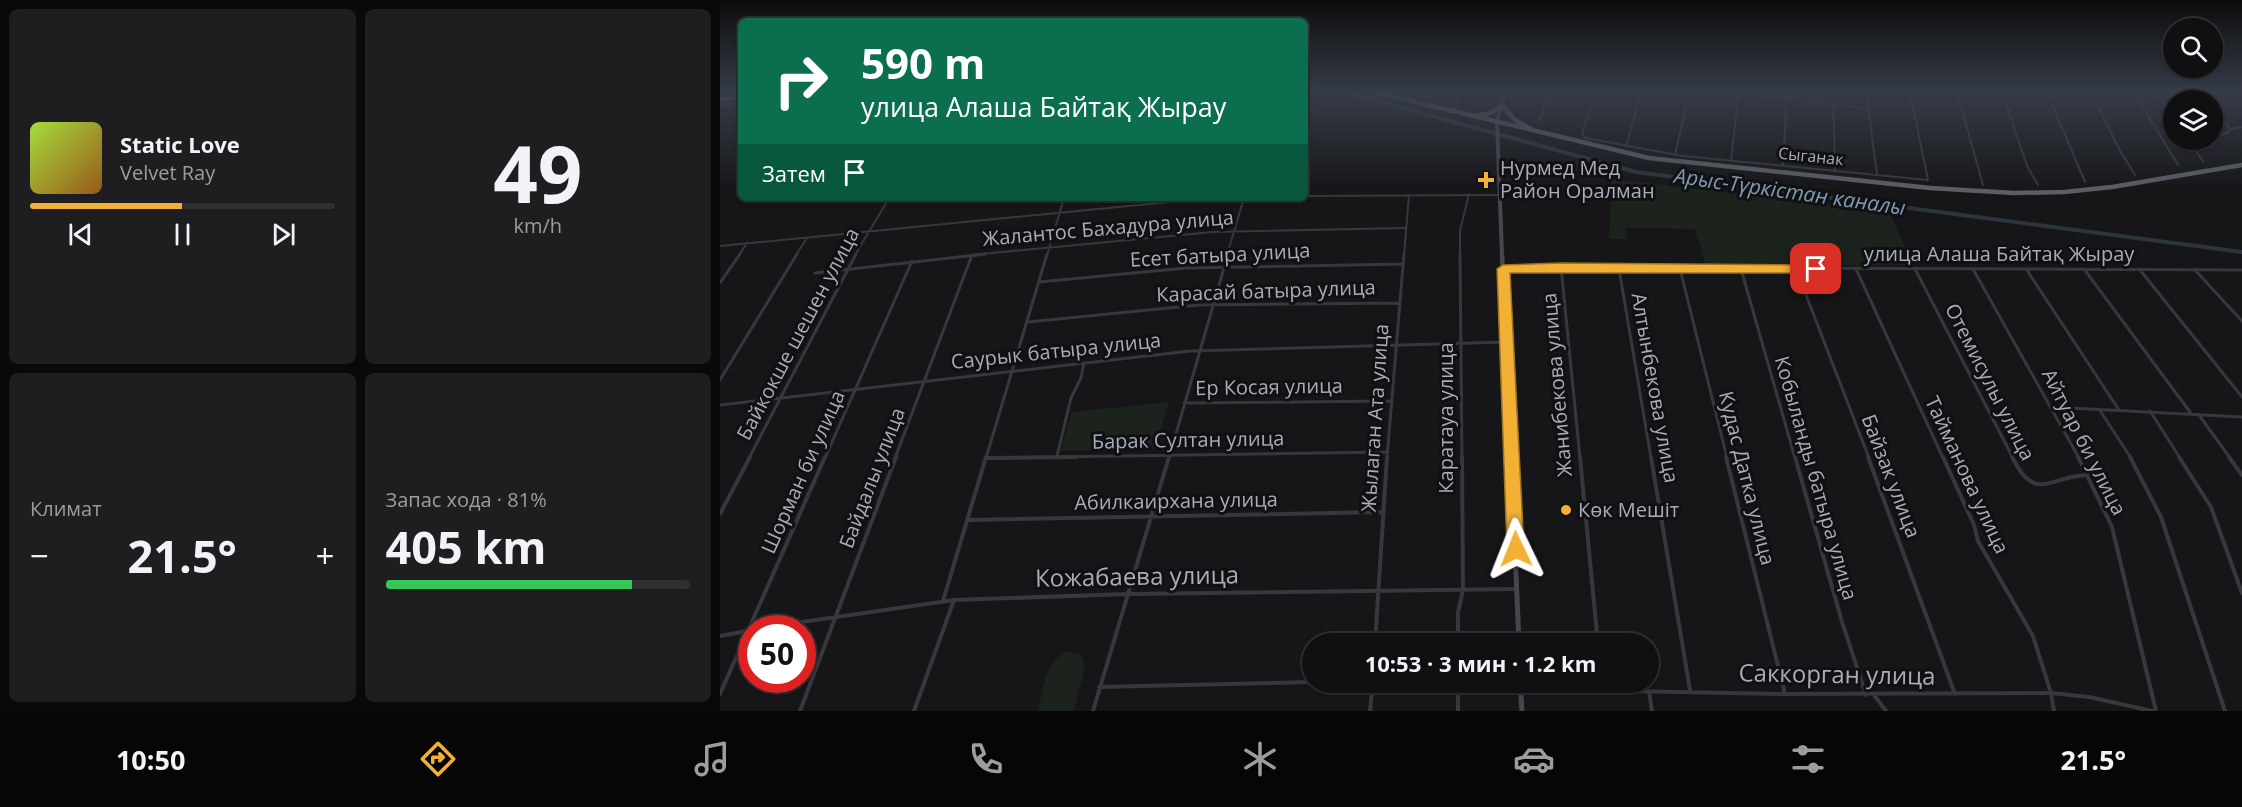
<!DOCTYPE html>
<html lang="ru">
<meta charset="utf-8">
<style>
:root{--surface:#101012;--page:#1e1e20;--text:#f1f3f6;--muted:#9c9d9f;--line:#303032;--accent:#f2b134}
body{margin:0;font-family:"Open Sans",sans-serif;background:var(--page);color:var(--text);height:100vh;display:flex;flex-direction:column;font-size:22px;white-space:nowrap}
*{box-sizing:border-box;margin:0}
p{font-size:20px;color:var(--muted)}
.icon{flex:none;width:33px;height:33px;fill:none;stroke:currentColor;stroke-width:2;stroke-linecap:round;stroke-linejoin:round}
.map{position:relative;flex:1;overflow:hidden}
.details{display:flex;flex-direction:column;gap:9px;padding:9px;background:#09090a;width:720px}
.details>*{flex:none}
.banner{position:absolute;left:18px;top:18px;width:570px;height:183px;border-radius:9px;box-shadow:0 2px 4px #0004,0 0 0 2px var(--line);background:#0b6e4f;color:#fff;overflow:hidden}
.tools{position:absolute;left:1443px;top:18px;display:grid;gap:12px}
.tools a{display:grid;place-items:center;width:60px;height:60px;border-radius:50%;background:var(--surface);box-shadow:0 2px 4px #0004,0 0 0 2px var(--line);font-size:30px}
.speed{position:absolute;left:18px;top:615px;display:flex;gap:12px;font-size:30px;font-weight:700;text-align:center}
.speed>*{display:grid;place-content:center;width:78px;height:78px;border-radius:50%;background:var(--surface);box-shadow:0 2px 4px #0004,0 0 0 2px var(--line);line-height:1}
.speed .limit{border:9px solid #d22;background:#fff;color:#111}
.pin{position:absolute;display:grid;place-items:center;width:51px;height:51px;color:#fff;margin:-26px;border-radius:12px;box-shadow:0 3px 9px #0006}
.me{position:absolute;width:66px;margin:-33px;rotate:358deg;stroke-linejoin:round;filter:drop-shadow(0 0 4px #0008)}
.turn{display:flex;align-items:center;gap:21px;height:126px;padding:0 24px;font-size:27px}
.turn .icon{width:78px;height:78px;stroke-width:2.5}
.turn b{display:block;font-size:42px;line-height:51px}
.then{display:flex;align-items:center;height:57px;padding:0 24px;background:#0003;gap:12px;font-size:22px}
.big{font-size:45px;font-weight:700;line-height:1.1}
.details .card{flex:1;display:flex;flex-direction:column;justify-content:center;gap:9px;min-width:0;padding:0 21px;border-radius:9px;background:var(--page)}
.details .dial{align-items:center;gap:0}
.dial b{font-size:78px;line-height:1}
.song{display:flex;align-items:center;gap:18px}
.cover{width:72px;height:72px;border-radius:9px;background:linear-gradient(135deg,hsl(80 70% 55%),hsl(30 70% 35%))}
.played{height:6px;border-radius:3px;background:linear-gradient(90deg,var(--accent) 50%,var(--line) 50%)}
.keys{display:flex;justify-content:space-around;direction:ltr}
.heat{display:flex;justify-content:space-between;align-items:center;font-size:33px;direction:ltr}
.charge{height:9px;border-radius:4px;background:linear-gradient(90deg,#34c759 81%,var(--line) 0)}
.details .tiles{flex:1;display:grid;gap:9px;grid-template-columns:repeat(2,1fr)}
.trip{position:absolute;left:582px;top:633px;width:357px;height:60px;border-radius:30px;background:var(--surface);box-shadow:0 2px 4px #0004,0 0 0 2px var(--line);font-weight:700;line-height:60px;text-align:center}
.menu{display:flex;height:96px;justify-content:space-around;align-items:center;background:#060607;color:var(--muted)}
.menu .icon{width:42px;height:42px}
.menu .active{color:var(--accent)}
.menu b{font-size:27px;color:var(--text)}
main{display:flex;flex:1;min-height:0}
.map>svg:first-child{display:block}
</style>
<main>
<section class="details">
<div class="tiles">
<div class="card">
<div class="song"><i class="cover"></i><div><b>Static Love</b><p>Velvet Ray</p></div></div>
<div class="played"></div>
<div class="keys"><svg class="icon" aria-label="previous" viewBox="0 0 24 24"><path d="M18 5L8 12l10 7zM5 5v14"/></svg><svg class="icon" aria-label="pause" viewBox="0 0 24 24"><path d="M8 5v14M16 5v14"/></svg><svg class="icon" aria-label="next" viewBox="0 0 24 24"><path d="M6 5l10 7-10 7zM19 5v14"/></svg></div>
</div>
<div class="card dial"><b>49</b><p>km/h</p></div>
<div class="card"><p>Климат</p>
<div class="heat"><a>−</a><b class="big">21.5°</b><a>+</a></div>
</div>
<div class="card"><p>Запас хода · 81%</p><b class="big">405 km</b><div class="charge"></div></div>
</div>
</section>
<div class="map">
<svg width="1522" height="711" viewBox="0 0 1522 711">
<rect width="100%" height="100%" fill="#161618"/>
<!-- green -->
<path fill="#1c231d" d="M891 179 1169 211 1193 265 986 266 975 229 905 228 907 239H889Z
M449 402 435 449 340 451 352 412Z
M348 652 361 654 365 666 354 711H318C323 691 324 659 348 652Z"/>
<g fill="none" stroke-linecap="round" stroke-linejoin="round">
<!-- canal -->
<path stroke="#2c353c" stroke-width="4" d="M625 92 916 172 1522 252
M0 105 21 104"/>
<!-- minor-far2 -->
<path stroke="#37383d" stroke-width="2" d="M875 92 862 134 865 138 963 156 1208 180 1190 92
M1018 92 1149 109
M1113 92 1115 170
M1146 92 1157 174
M1237 92 1263 185
M1282 92 1307 166 1318 185
M1327 92 1365 182
M1371 92 1399 149 1415 175
M1414 92 1458 165
M1436 92 1454 119
M1485 92 1491 100
M695 100 697 92
M1492 103 1510 129 1522 127
M734 110 739 92
M818 122 831 92
M1492 136 1508 133 1510 129
M1468 140 1483 161
M906 147 921 92
M955 155 969 92
M1011 161 1019 92
M1063 165 1067 92
M585 196 779 195
M0 246 491 198
M19 255 27 243
M76 255 87 238
M135 255 168 200
M250 255 493 232 685 228
M327 255 344 198
M507 255 524 198
M684 255 689 195
M740 255V231L749 194"/>
<!-- minor-far1 -->
<path stroke="#37383d" stroke-width="3" d="M740 254 742 458
M841 267 860 458
M783 269 841 267 1522 270
M899 269 931 458
M960 269 1007 458
M1021 269 1075 458
M1076 269 1149 458
M1136 269 1223 458
M1195 269 1293 458
M1253 269 1359 458
M1306 269 1399 410
M1364 269 1470 412
M1420 270 1522 397
M1475 270 1522 321
M95 273 266 254
M319 282 466 268 683 264
M0 283 20 254
M308 322 479 305 679 303
M0 380 77 254
M464 403 671 401
M0 405 470 351 787 342
M1331 407 1522 417
M1379 409 1411 458
M1430 411 1460 458
M1479 415 1510 458
M337 456 351 398 361 378 364 363
M29 458 136 254
M105 458 192 261
M175 458 252 255
M266 458 327 254
M268 458 668 452
M449 458 508 254
M667 458 684 254"/>
<!-- minor -->
<path stroke="#37383d" stroke-width="4" d="M860 457 878 644
M931 457 970 690
M1006 457 1065 694
M1075 457 1122 622 1146 695
M1148 457 1235 694
M1223 457 1254 525 1258 541 1313 636 1331 693 1334 711
M1292 457C1316 504 1329 476 1368 475
M1358 457 1392 527 1436 711
M1410 457 1441 517 1505 711
M1459 457 1491 507 1522 593
M1509 457 1522 475
M268 458 357 457
M0 514 30 457
M249 520 663 512
M223 601 266 457
M40 628 234 600 409 594 797 589
M0 636 32 630
M655 644 667 457
M738 644V612L743 590 742 457
M738 682V711
M882 682 883 689
M379 687 592 682
M801 689 1065 694 1331 693 1369 697 1432 711
M929 691 932 711
M0 694 105 457
M1154 695 1166 711
M80 711 176 457
M194 711 234 600
M373 711 449 457
M650 711 653 682"/>
<!-- secondary-far2 -->
<path stroke="#45474d" stroke-width="4" d="M782 255 777 121 786 92"/>
<!-- secondary-far1 -->
<path stroke="#45474d" stroke-width="4.5" d="M782 254 791 458"/>
<!-- secondary -->
<path stroke="#45474d" stroke-width="5" d="M791 457 799 644
M800 682 802 711"/>
<!-- trunk -->
<path stroke="#5b5e65" stroke-width="4.5" d="M654 92 929 158 1210 188 1294 193 1344 192 1392 187 1522 165
M0 99 21 98
M782 105 795 120 811 129
M756 115 768 114 780 107"/>
</g>
<!-- sky -->
<linearGradient id="sky" x2="0" y2="1"><stop stop-color="#0c0c0d"/><stop offset="0.48" stop-color="#363c48"/><stop offset="1" stop-color="#363c48" stop-opacity="0"/></linearGradient>
<rect width="1522" height="192" fill="url(#sky)"/>
<!-- route -->
<path fill="#f2b134" stroke="#9d7322" stroke-width="1.5" d="M841 263 1096 265 1102 269 1096 273H790L804 549 801 554 796 556 790 554 787 549 777 269 783 265Z"/>
<!-- markers -->
<g fill="#f2b134" stroke="#111113" stroke-width="2">
<path d="M763 171h6v6h6v6h-6v6h-6v-6h-6v-6h6z"/>
<circle cx="846" cy="510" r="6"/>
</g>
<g text-anchor="middle" stroke-width="6" stroke-linejoin="round" paint-order="stroke">
<!-- far-street labels -->
<g font-size="16" fill="#a8adb8" stroke="#111113">
<text transform="translate(1091 156) rotate(6)" y="6">Сыганак</text>
</g>
<!-- poi labels -->
<g font-size="20" fill="#a8adb8" stroke="#111113" text-anchor="start">
<text x="780" y="175">Нурмед Мед<tspan x="780" dy="23">Район Оралман</tspan></text>
<text x="858" y="517">Көк Мешіт</text>
</g>
<!-- street labels -->
<g font-size="20" fill="#a8adb8" stroke="#111113">
<text transform="translate(388 228) rotate(-5)" y="7">Жалантос Бахадура улица</text>
<text x="1279" y="261">улица Алаша Байтақ Жырау</text>
<text transform="translate(500 255) rotate(-3)" y="7">Есет батыра улица</text>
<text transform="translate(546 291) rotate(-2)" y="7">Карасай батыра улица</text>
<text transform="translate(78 334) rotate(-62)" y="7">Байкокше шешен улица</text>
<text transform="translate(336 351) rotate(-6)" y="7">Саурык батыра улица</text>
<text transform="translate(1270 382) rotate(63)" y="7">Отемисулы улица</text>
<text transform="translate(837 385) rotate(-95)" y="7">Жанибекова улица</text>
<text transform="translate(549 387) rotate(-1)" y="7">Ер Косая улица</text>
<text transform="translate(935 388) rotate(80)" y="7">Алтынбекова улица</text>
<text transform="translate(655 418) rotate(-86)" y="7">Жылаган Ата улица</text>
<text transform="translate(726 418) rotate(-90)" y="7">Каратауа улица</text>
<text transform="translate(468 440) rotate(-1)" y="7">Барак Султан улица</text>
<text transform="translate(1364 442) rotate(63)" y="7">Айтуар би улица</text>
<text transform="translate(83 472) rotate(-66)" y="7">Шорман би улица</text>
<text transform="translate(1247 475) rotate(65)" y="7">Тайманова улица</text>
<text transform="translate(1171 476) rotate(69)" y="7">Байзак улица</text>
<text transform="translate(152 478) rotate(-69)" y="7">Байдалы улица</text>
<text transform="translate(1027 478) rotate(76)" y="7">Кудас Датка улица</text>
<text transform="translate(1096 478) rotate(74)" y="7">Кобыланды батыра улица</text>
<text transform="translate(456 501) rotate(-1)" y="7">Абилкаирхана улица</text>
</g>
<!-- water labels -->
<g font-size="21" font-style="italic" fill="#7f9bb3" stroke="#111113">
<text transform="translate(1070 192) rotate(8)" y="7">Арыс-Түркістан каналы</text>
</g>
<!-- near-street labels -->
<g font-size="24" fill="#a8adb8" stroke="#111113">
<text transform="translate(417 577) rotate(-1)" y="8">Кожабаева улица</text>
<text transform="translate(1117 675) rotate(1)" y="8">Саккорган улица</text>
</g>
</g>
</svg>
<div class="tools">
<a><svg class="icon" aria-label="search" viewBox="0 0 24 24"><circle cx="10" cy="10" r="6"/><path d="M15 15l6 6"/></svg></a>
<a><svg class="icon" aria-label="layers" viewBox="0 0 24 24"><path d="M12 4l9 5-9 5-9-5zM3 14l9 5 9-5"/></svg></a>
</div>
<div class="speed"><div class="limit">50</div></div>
<div class="pin" style="left:1096px;top:269px;background:#d93025"><svg class="icon" aria-label="arrive" viewBox="0 0 24 24"><path d="M6 21V4h12l-3 4 3 4H6"/></svg></div>
<svg class="me" style="left:796px;top:549px" viewBox="-20 -20 40 40"><path d="M0-17L14 15 0 8-14 15z" fill="#f2b134" stroke="#fff" stroke-width="4"/></svg>
<div class="trip">10:53 · 3 мин · 1.2 km</div>
<div class="banner">
<div class="turn"><svg class="icon" aria-label="right" viewBox="0 0 24 24"><path d="M7 20v-9h11M14 6l5 5-5 5"/></svg><div><b>590 m</b>улица Алаша Байтақ Жырау</div></div>
<div class="then">Затем<svg class="icon" aria-label="arrive" viewBox="0 0 24 24"><path d="M6 21V4h12l-3 4 3 4H6"/></svg></div>
</div>
</div>
</main>
<nav class="menu">
<b>10:50</b>
<svg class="icon active" aria-label="directions" viewBox="0 0 24 24"><path d="M12 3l9 9-9 9-9-9zM9 14v-3h6M13 9l2 2-2 2"/></svg>
<svg class="icon" aria-label="music" viewBox="0 0 24 24"><path d="M9 18V5l10-2v13"/><circle cx="6" cy="18" r="3"/><circle cx="16" cy="16" r="3"/></svg>
<svg class="icon" aria-label="phone" viewBox="0 0 24 24"><path d="M5 4h4l2 5-3 2q2 4 5 5l2-3 5 2v4C11 20 4 13 5 4z"/></svg>
<svg class="icon" aria-label="climate" viewBox="0 0 24 24"><path d="M12 3v18M4 7l16 10M4 17L20 7"/></svg>
<svg class="icon" aria-label="car" viewBox="0 0 24 24"><path d="M5 17H2v-5l4-1 3-4h7l3 4 3 1v5h-3M9 17h6M6 11h13"/><circle cx="7" cy="17" r="2"/><circle cx="17" cy="17" r="2"/></svg>
<svg class="icon" aria-label="filters" viewBox="0 0 24 24"><path d="M4 7h16M4 17h16"/><circle cx="9" cy="7" r="2"/><circle cx="15" cy="17" r="2"/></svg>
<b>21.5°</b>
</nav>
